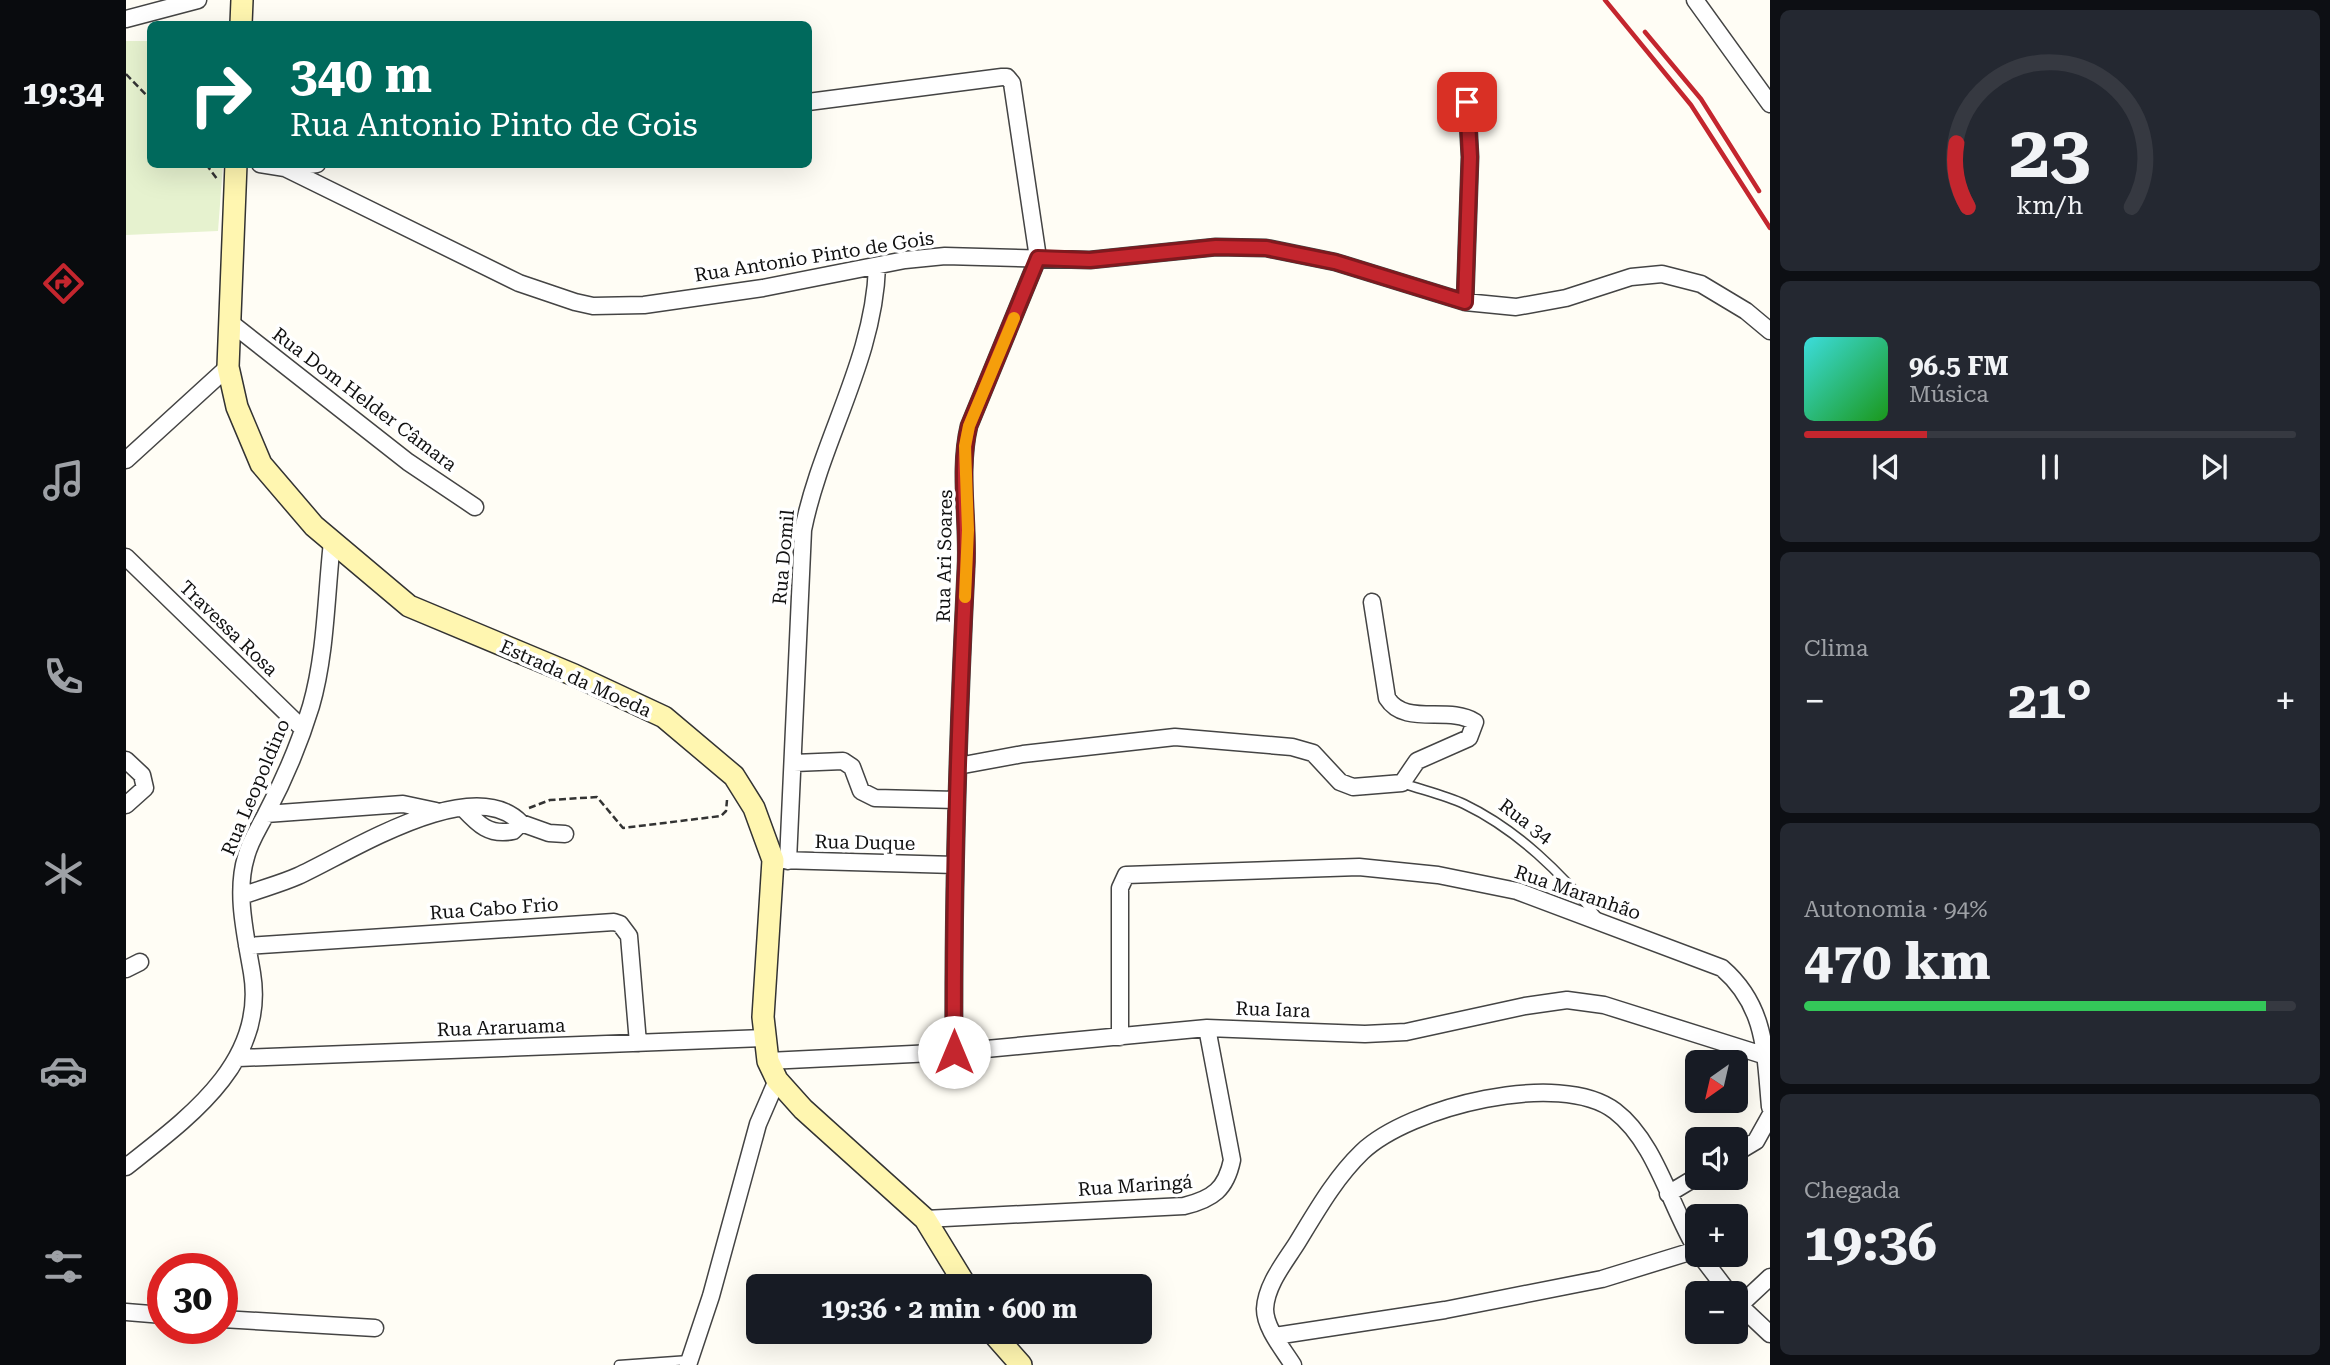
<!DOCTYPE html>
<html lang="pt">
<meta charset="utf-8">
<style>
:root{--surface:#171b24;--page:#242831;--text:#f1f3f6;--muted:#9ea1a6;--line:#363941;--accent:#c4262e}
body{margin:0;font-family:"Roboto Serif",serif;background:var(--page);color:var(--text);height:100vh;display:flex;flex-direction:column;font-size:26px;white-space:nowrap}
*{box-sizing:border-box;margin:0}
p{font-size:23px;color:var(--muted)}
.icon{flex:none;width:38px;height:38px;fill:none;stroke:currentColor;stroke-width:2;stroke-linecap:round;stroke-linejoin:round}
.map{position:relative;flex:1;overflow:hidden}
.side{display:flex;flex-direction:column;gap:10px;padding:10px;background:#0d0f14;width:560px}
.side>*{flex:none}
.hud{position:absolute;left:21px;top:21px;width:665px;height:147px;border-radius:10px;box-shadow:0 7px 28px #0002;background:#00695c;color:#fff;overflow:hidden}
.needle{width:46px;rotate:214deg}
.fabs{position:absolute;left:1559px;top:1050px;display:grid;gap:14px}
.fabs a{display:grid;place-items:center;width:63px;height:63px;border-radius:10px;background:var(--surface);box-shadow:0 7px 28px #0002;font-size:35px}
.speed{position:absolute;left:21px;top:1253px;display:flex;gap:14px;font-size:35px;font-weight:700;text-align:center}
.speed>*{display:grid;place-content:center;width:91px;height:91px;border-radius:50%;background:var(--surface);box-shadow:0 7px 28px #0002;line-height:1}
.speed .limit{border:10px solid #d22;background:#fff;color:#111}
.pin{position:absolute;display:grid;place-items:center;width:60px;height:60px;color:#fff;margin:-30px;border-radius:14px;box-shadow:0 4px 10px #0006}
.me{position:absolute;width:77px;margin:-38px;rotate:0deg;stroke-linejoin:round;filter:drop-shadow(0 0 5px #0008)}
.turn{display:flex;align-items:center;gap:24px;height:147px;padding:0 28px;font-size:32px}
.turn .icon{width:91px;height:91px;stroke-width:2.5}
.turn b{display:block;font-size:49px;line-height:60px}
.big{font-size:52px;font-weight:700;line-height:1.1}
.side .card{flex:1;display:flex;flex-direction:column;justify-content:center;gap:10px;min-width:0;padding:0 24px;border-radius:10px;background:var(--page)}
.side .dial{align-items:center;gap:0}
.dial svg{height:182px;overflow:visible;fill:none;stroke:var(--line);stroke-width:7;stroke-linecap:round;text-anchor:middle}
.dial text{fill:var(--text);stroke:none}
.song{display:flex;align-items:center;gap:21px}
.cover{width:84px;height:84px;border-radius:10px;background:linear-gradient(135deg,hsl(180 70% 55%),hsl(120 70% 35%))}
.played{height:7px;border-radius:4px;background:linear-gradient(90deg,var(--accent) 25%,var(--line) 25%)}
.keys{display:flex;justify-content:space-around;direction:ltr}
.heat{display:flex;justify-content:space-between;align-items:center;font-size:38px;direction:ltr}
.charge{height:10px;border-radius:5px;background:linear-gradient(90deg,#34c759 94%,var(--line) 0)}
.trip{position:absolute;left:620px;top:1274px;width:406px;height:70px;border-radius:10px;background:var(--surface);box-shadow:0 7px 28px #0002;font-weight:700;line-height:70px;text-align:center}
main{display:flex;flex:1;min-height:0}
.menu{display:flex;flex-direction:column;width:126px;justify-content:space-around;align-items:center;background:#090b0e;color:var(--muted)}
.menu .icon{width:49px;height:49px}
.menu .on{color:var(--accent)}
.menu b{font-size:32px;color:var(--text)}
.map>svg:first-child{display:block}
</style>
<main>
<nav class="menu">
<b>19:34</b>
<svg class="icon on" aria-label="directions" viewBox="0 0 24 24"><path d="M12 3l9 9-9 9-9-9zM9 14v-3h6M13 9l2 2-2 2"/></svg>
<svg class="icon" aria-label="music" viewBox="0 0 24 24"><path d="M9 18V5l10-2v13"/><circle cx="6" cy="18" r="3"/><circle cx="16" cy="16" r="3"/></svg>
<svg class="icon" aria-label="phone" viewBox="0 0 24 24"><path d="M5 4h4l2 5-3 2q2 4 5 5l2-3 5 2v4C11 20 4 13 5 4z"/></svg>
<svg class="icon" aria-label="climate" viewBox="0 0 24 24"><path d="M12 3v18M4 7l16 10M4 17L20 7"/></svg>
<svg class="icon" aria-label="car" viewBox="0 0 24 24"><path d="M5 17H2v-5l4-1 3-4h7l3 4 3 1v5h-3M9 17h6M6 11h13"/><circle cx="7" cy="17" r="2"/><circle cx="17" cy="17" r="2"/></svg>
<svg class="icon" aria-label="filters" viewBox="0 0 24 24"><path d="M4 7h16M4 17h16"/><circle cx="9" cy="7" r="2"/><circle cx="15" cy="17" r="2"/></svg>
</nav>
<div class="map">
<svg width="1644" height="1365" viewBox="0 0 1644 1365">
<rect width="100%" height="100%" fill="#fffdf5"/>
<!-- pitch -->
<path fill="#e6f2cf" d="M0 41H24V164L97 165 92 231 0 235Z"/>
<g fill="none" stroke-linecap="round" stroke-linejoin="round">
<!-- service casing -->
<g stroke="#444" stroke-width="11">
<path id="service" d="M1276 783C1296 790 1319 795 1338 804 1392 830 1435 873 1473 919
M493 1365 563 1360"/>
</g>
<!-- minor casing -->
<g stroke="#444" stroke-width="19">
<path id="minor" d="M1569 0 1644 104
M0 19 72 0
M682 102 876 77H881L886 83 912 258 843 426C832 472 843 523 840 569 832 730 827 891 828 1052
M134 164 159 168 191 164
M159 168 393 283 449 302 467 306 518 305 637 288 779 260 819 256 964 260 1090 247 1140 248 1209 262 1339 302 1390 307 1440 298 1505 277 1536 274 1575 284 1620 311 1644 331
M1339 302 1344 157 1341 102
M105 323 282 462 349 507
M0 460 102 367
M0 557 177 729
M0 760 16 775 19 788 0 805
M668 763 717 761 726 767 735 791 749 798 831 800
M832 766 897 754 1049 737 1166 747 1187 753 1214 782 1227 787 1276 783 1291 761 1343 738 1349 722C1322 705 1279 727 1261 698L1246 602
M337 808C352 824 363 836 387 831L395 823 423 833 439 834
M140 814 277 804 310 811
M653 860 829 865
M662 861 677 530C695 440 748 360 751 267
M116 896C134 889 154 884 172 876 223 853 346 772 395 823
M121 946 488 922 494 924 503 936 512 1043
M0 969 14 962
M994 1037V888L1000 875 1233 867 1312 875 1391 891 1596 968C1640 1006 1639 1052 1644 1107
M112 1058 639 1038
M642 1061 828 1052 1081 1028 1239 1034 1280 1032 1399 1006 1441 1000 1478 1005 1640 1056
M1610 1153 1630 1141 1644 1116
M0 1167C62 1118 141 1062 126 973 120 937 109 893 120 857 124 841 133 828 140 814 158 780 174 742 185 706 200 654 200 596 206 542
M1542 1194 1572 1176
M799 1219 1058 1206C1087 1199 1100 1189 1106 1160L1081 1028
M1574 1255 1603 1293
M1610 1302 1644 1334
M1613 1306 1644 1277
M0 1312 37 1315
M96 1319 249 1328
M1149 1336 1319 1310 1476 1279 1570 1250
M562 1365 585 1296 632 1124 651 1080
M1167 1365C1157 1349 1139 1328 1139 1309 1140 1285 1159 1262 1171 1243 1190 1212 1209 1178 1236 1152 1283 1107 1434 1069 1489 1111 1530 1142 1545 1209 1572 1252"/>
</g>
<!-- secondary casing -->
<g stroke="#333" stroke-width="24">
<path id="secondary" d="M115 24 116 0
M110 164 102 367 111 407 135 464 188 526 283 606 448 675 538 717 608 776 628 808 647 860 637 1017 642 1061 651 1080 677 1109 799 1219 840 1286
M866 1332 895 1365"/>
</g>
<!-- path -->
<path stroke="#333" stroke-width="2.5" stroke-dasharray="7 3.5" stroke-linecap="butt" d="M0 74 24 99
M80 164 91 179
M403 808 424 800 471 797 497 828 595 816 600 811 601 800"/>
<!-- service -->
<use href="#service" stroke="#fff" stroke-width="8"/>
<!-- minor -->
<use href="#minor" stroke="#fff" stroke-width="16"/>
<!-- secondary -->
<use href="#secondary" stroke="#fff6b0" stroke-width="21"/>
<!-- rail -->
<path stroke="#c4262e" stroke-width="4.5" d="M1479 0 1565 105 1644 228
M1519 32 1575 99 1633 191"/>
</g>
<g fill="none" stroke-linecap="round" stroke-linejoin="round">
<!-- route casing -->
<g stroke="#7f191e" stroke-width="18">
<path id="route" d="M828 1052C827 891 832 730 840 569 843 523 832 472 843 426L912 258 964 260 1090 247 1140 248 1209 262 1339 302 1344 157 1341 102"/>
</g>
<!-- route -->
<use href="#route" stroke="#c4262e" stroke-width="12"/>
<!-- slow -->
<path stroke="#f59e0b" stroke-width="12" d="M839 597 842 530 839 446 843 426 888 318"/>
</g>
<g text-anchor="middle" stroke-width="7" stroke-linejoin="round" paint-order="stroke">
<!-- street labels -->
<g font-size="19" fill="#111" stroke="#fff">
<text transform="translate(688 256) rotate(-9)" y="7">Rua Antonio Pinto de Gois</text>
<text transform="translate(239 399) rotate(37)" y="7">Rua Dom Helder Câmara</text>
<text transform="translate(818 556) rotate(-89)" y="7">Rua Ari Soares</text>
<text transform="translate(657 557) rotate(-85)" y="7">Rua Domil</text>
<text transform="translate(103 628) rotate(44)" y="7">Travessa Rosa</text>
<text transform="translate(450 678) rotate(24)" y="7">Estrada da Moeda</text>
<text transform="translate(129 787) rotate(-67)" y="7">Rua Leopoldino</text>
<text transform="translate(1400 821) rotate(37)" y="7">Rua 34</text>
<text transform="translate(739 842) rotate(1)" y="7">Rua Duque</text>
<text transform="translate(1452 892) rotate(19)" y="7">Rua Maranhão</text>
<text transform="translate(368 908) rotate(-4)" y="7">Rua Cabo Frio</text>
<text transform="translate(1147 1009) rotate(2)" y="7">Rua Iara</text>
<text transform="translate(375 1027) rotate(-2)" y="7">Rua Araruama</text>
<text transform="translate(1009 1185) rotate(-4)" y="7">Rua Maringá</text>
</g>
</g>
</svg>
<div class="fabs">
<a><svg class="needle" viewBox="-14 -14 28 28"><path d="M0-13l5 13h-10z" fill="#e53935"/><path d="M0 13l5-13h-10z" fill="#9ea1a6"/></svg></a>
<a><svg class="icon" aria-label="sound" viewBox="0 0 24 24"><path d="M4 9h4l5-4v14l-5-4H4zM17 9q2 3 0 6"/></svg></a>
<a>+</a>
<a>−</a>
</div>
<div class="speed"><div class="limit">30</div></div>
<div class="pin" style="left:1341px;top:102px;background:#d93025"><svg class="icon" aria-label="arrive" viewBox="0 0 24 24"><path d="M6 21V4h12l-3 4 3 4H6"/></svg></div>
<svg class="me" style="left:828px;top:1052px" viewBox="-20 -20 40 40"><circle r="19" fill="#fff"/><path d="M0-13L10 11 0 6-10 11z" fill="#c4262e"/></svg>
<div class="trip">19:36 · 2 min · 600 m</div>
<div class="hud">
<div class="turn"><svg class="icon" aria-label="right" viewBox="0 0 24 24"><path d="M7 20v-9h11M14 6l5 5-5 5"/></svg><div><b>340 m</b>Rua Antonio Pinto de Gois</div></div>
</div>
</div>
<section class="side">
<div class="card dial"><svg viewBox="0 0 100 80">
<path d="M14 69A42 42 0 1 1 86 69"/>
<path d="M14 69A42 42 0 0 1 9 41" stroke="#c4262e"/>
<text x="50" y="56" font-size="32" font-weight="700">23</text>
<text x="50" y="72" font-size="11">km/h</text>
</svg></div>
<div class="card">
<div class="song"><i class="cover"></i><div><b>96.5 FM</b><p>Música</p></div></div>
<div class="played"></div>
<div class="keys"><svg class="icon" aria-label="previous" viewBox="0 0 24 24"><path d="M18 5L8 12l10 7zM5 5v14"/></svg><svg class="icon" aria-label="pause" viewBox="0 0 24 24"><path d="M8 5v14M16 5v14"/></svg><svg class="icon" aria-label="next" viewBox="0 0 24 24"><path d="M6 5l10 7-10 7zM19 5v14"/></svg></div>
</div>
<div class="card"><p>Clima</p>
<div class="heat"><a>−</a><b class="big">21°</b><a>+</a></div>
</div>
<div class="card"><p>Autonomia · 94%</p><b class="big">470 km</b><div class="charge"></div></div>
<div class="card"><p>Chegada</p><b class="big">19:36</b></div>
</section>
</main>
